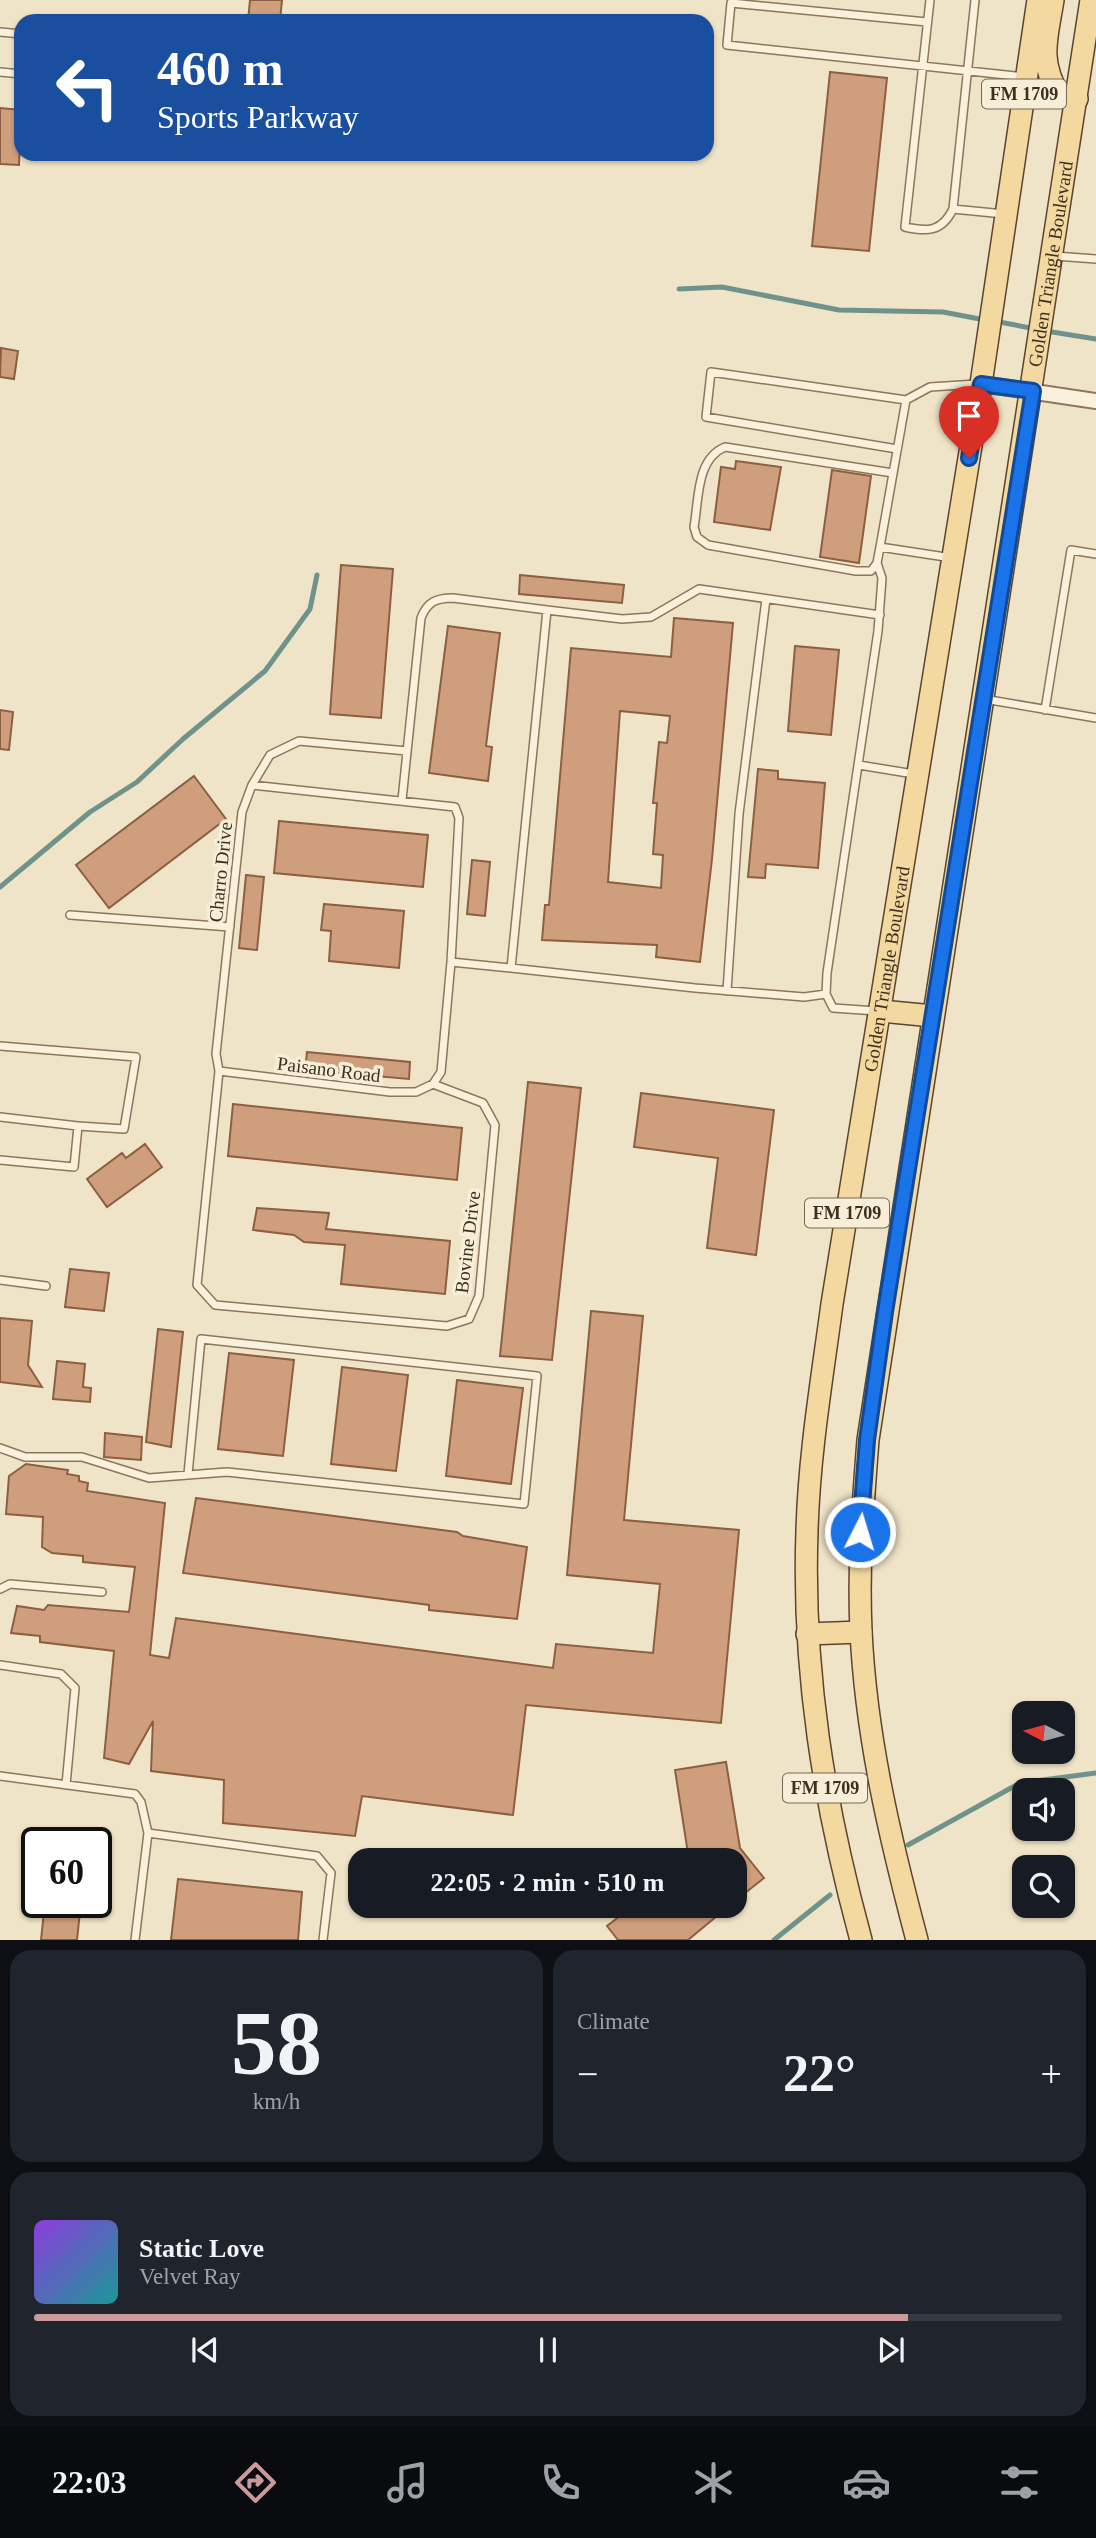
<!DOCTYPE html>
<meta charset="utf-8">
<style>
:root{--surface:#171b24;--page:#20242c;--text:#f1f3f6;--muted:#9ea1a6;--line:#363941;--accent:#cc999b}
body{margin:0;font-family:"Times New Roman",serif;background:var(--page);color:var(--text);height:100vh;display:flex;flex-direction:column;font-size:26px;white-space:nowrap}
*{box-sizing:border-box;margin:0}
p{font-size:23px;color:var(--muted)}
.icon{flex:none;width:38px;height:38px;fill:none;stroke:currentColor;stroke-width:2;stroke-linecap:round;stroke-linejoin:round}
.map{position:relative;height:1940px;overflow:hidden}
.panel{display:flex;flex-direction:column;gap:10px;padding:10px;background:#0d0f14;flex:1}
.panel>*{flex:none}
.banner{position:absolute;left:14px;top:14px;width:700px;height:147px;border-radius:21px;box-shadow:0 2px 5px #0004;background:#1a4fa0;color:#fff;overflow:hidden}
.needle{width:46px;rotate:276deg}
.tools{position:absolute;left:1012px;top:1701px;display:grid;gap:14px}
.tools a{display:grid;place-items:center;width:63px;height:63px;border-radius:14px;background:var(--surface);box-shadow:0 2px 5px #0004;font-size:35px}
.speed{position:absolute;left:21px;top:1827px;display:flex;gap:14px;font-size:35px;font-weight:700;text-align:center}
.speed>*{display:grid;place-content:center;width:91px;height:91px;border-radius:50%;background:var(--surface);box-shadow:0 2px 5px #0004;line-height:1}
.speed .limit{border:4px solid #111;border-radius:10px;background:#fff;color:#111}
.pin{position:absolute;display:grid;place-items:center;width:60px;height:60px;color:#fff;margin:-72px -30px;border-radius:50% 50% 50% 0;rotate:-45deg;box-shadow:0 0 7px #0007}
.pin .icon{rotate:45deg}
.me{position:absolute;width:77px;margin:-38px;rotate:5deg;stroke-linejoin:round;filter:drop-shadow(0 0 5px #0008)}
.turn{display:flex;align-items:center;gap:24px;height:147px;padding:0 28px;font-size:32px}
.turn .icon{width:91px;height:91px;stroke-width:2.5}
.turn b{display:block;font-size:49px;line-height:60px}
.big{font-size:52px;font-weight:800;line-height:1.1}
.panel .card{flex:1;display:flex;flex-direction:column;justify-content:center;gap:10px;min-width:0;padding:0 24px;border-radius:21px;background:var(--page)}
.panel .dial{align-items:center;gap:0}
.dial b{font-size:91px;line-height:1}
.song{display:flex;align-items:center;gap:21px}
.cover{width:84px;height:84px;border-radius:10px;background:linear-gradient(135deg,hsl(270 70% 55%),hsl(180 70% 35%))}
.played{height:7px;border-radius:4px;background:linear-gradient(90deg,var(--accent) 85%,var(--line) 85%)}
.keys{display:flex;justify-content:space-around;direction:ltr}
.heat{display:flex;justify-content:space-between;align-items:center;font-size:38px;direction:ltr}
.panel .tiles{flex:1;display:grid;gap:10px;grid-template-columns:1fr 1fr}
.card:last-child{grid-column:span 2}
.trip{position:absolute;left:348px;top:1848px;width:399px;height:70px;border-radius:21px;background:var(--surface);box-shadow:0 2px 5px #0004;font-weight:800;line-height:70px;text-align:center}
.tabs{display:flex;height:112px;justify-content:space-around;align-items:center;background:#090b0e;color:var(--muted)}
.tabs .icon{width:49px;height:49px}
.tabs .active{color:var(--accent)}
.tabs b{font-size:32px;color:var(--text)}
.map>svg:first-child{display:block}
</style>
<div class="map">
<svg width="1096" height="1940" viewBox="0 0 1096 1940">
<rect width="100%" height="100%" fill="#f0e4c8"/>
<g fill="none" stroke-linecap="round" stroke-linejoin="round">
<!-- stream -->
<path stroke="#6f938a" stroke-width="5" d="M679 289 722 287 839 310 943 312 985 320
M994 321 1036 329
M1046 331 1096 339
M0 887 90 812 137 782 183 739 265 671 310 609 317 575
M908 1845 1020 1783 1096 1773
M774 1940 830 1895"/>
</g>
<!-- building -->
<path fill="#cf9f7d" stroke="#8d5f41" stroke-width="2" fill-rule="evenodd" d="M250 0H282L280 21H248Z
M830 72 887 78 869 251 812 246Z
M0 108 21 110 19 165 0 164Z
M1 348 18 351 14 379 0 377Z
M736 461 781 467 770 530 714 522 721 467 735 469Z
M832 470 871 476 859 563 820 557Z
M341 565 393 569 381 718 330 714Z
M520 575 624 585 622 603 519 594Z
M674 618 733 623 712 859 700 962 656 957 657 945 542 940 545 905H549L571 648 671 657ZM620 711 670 716 667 743 659 742 653 803H657L653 854 663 855 661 888 608 882Z
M448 626 500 633 486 746 492 747 488 781 429 773Z
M795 646 839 650 831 735 788 731Z
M0 710 13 712 9 750 0 749Z
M758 769 778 771V779L825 783 818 868 766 864 765 878 748 877Z
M194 776 226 819 109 908 76 865Z
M279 821 428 835 423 887 274 873Z
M472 860 490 862 485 916 467 914Z
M246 875 264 877 257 950 239 948Z
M324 904 404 911 399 968 329 961 331 931 321 930Z
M307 1052 410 1062 409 1079 305 1070Z
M528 1082 581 1088 552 1360 500 1356Z
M641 1093 774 1110 756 1255 707 1248 718 1158 634 1147Z
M233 1104 462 1128 457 1180 228 1156Z
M145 1144 162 1167 107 1207 87 1179 122 1153 126 1158Z
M257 1208 329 1213 326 1229 450 1241 445 1294 341 1284 345 1245 304 1242 294 1235 253 1230Z
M70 1269 109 1273 104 1311 65 1307Z
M591 1311 643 1316 624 1520 739 1530 721 1723 526 1705 513 1815 362 1796 355 1836 223 1823 224 1780 151 1771 153 1721 129 1764 104 1758 114 1651 40 1642V1636L11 1633 17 1606 44 1610 48 1605 129 1612 135 1567 83 1562V1556L52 1553 42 1547 43 1517 6 1514 9 1476 26 1464 68 1470 67 1474 79 1476V1481L88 1483 87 1491 165 1503 150 1655 169 1658 176 1618 553 1668 556 1644 653 1653 660 1584 567 1575Z
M0 1318 32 1321 28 1365 42 1387 0 1382Z
M158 1329 183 1332 171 1447 146 1442Z
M229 1353 294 1360 283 1456 218 1449Z
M57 1361 85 1364 83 1387 91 1388 90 1402 53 1399Z
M342 1367 408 1375 396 1471 331 1464Z
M457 1380 523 1388 511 1484 446 1476Z
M105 1433 142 1437 141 1460 104 1457Z
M196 1498 457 1532 463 1536 527 1547 517 1619 429 1610V1605L183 1573Z
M726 1762 740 1848 764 1878 735 1901V1860H689L675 1770Z
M178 1879 302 1892 298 1940H171Z
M45 1902H81L77 1940H41Z
M633 1906H729L688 1940H618L607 1926Z"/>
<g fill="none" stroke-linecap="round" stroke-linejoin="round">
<!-- service casing -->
<g stroke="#8d765c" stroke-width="10">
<path id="service" d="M930 0 905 227C927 232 942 232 953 209L1004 214
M927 22 731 3 727 45 1025 77
M0 32 21 34
M0 72 21 74
M953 209 975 0
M1055 256 1096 259
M897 449 706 417 711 372 906 400
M880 547 877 563 871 571H856L708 545 697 537 694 527C699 499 696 459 725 447L893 473
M952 558 880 547 906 400 930 387 977 384
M984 699 1096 718
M1045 710 1071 550 1096 554
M859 765 914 774
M252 785 455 807 459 818 451 962 441 1072 433 1084 483 1103 495 1125 479 1296 469 1319 447 1326 215 1305 197 1285 219 1071 216 1054 242 812Z
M252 785 270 755 299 741 407 751
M402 800 421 618C427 602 436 598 453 598L547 610
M70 915 230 927
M451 962 511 968
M727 991 739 814 766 599
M826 994 804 997 695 988 511 968 547 610 622 619 651 617 699 589 880 615
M877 1011 833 1008 826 994 827 973 878 631 882 578 877 563
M0 1046 136 1057 124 1129 78 1126 74 1167 0 1160
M219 1071 390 1092H416L433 1084
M0 1117 78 1126
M0 1280 46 1286
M0 1448 25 1457H82L149 1478 227 1472 524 1504 537 1376 201 1339 188 1474
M0 1589 10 1584 102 1592
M0 1665 61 1674 75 1688 66 1785
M0 1776 135 1794 141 1802 148 1833 317 1856 331 1873 323 1940
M135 1940 148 1833"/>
</g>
<!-- minor casing -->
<g stroke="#8d765c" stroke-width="18">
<path id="minor" d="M981 384 1096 401"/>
</g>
<!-- primary casing -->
<g stroke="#5b4430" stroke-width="24">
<g id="primary">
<path d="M1053 0C1047 38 1038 60 1059 95L1077 99"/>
<path d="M881 1011 933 1016"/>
<path d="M807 1634 861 1632"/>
<path id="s1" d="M861 1940C824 1804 802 1672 807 1531 809 1455 822 1379 832 1304L981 384 1038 0"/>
<path id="s2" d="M917 1940C890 1838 866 1737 861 1631 858 1567 863 1504 868 1440L1091 0"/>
</g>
</g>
<!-- service -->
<use href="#service" stroke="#faf1dc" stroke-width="7"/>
<!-- minor -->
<use href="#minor" stroke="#faf1dc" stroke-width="14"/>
<!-- primary -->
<use href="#primary" stroke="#f3d9a0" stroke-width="21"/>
</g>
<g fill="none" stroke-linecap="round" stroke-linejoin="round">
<!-- route casing -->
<g stroke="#114b97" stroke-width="18">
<path id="route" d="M860 1532 867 1440 885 1312 1033 391 981 384 969 458"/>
</g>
<!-- route -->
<use href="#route" stroke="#1a73e8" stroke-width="12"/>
</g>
<g text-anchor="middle" stroke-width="7" stroke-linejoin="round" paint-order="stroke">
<!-- shield labels -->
<g fill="#f7eed8" stroke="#756857" stroke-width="2">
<rect x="982" y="79.5" width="84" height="29" rx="5"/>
<rect x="805" y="1198.5" width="84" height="29" rx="5"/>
<rect x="783" y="1773.5" width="84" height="29" rx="5"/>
</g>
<g font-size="18" font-weight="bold" fill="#3d2e20">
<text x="1024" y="100">FM 1709</text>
<text x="847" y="1219">FM 1709</text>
<text x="825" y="1794">FM 1709</text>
</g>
<!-- street labels -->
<g font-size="19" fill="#3d2e20" stroke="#f7eed8">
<text dy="7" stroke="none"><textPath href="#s2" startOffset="1696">Golden Triangle Boulevard</textPath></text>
<text transform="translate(220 872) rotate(-84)" y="7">Charro Drive</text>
<text dy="7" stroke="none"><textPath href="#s1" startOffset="982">Golden Triangle Boulevard</textPath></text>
<text transform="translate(329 1069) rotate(7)" y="7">Paisano Road</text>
<text transform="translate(467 1242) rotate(-83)" y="7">Bovine Drive</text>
</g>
</g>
</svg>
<div class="tools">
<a><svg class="needle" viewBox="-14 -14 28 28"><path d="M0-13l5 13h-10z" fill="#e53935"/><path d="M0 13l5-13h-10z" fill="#9ea1a6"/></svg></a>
<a><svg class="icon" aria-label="sound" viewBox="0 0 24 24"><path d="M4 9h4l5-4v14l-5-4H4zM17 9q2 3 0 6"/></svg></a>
<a><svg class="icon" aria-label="search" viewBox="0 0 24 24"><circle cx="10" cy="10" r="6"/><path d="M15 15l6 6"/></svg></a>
</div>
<div class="speed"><div class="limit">60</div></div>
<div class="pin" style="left:969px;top:458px;background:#d93025"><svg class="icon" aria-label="arrive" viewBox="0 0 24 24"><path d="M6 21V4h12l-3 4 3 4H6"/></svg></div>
<svg class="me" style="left:860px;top:1532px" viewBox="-20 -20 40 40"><circle r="17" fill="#1a73e8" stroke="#fff" stroke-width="3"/><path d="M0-11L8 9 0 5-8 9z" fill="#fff"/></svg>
<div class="trip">22:05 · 2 min · 510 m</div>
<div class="banner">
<div class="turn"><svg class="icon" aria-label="left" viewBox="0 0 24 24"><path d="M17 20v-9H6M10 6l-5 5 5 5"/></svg><div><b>460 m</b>Sports Parkway</div></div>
</div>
</div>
<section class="panel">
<div class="tiles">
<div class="card dial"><b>58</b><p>km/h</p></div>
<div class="card"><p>Climate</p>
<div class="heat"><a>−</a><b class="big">22°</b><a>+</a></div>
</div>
<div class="card">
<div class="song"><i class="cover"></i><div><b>Static Love</b><p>Velvet Ray</p></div></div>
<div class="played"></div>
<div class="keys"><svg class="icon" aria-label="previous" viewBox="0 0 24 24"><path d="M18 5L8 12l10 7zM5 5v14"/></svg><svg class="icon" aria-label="pause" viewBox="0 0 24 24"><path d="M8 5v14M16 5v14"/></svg><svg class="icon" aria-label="next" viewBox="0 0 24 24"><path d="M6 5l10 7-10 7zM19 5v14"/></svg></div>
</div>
</div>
</section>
<nav class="tabs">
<b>22:03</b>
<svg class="icon active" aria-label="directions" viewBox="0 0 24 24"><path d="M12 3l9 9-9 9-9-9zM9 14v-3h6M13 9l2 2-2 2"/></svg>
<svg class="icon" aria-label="music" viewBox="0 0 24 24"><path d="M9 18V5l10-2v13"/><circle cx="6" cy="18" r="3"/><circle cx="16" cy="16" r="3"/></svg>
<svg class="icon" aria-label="phone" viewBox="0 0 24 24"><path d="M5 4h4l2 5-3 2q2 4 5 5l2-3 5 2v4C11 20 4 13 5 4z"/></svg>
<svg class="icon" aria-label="climate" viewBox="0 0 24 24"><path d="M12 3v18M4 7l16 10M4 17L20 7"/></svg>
<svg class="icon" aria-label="car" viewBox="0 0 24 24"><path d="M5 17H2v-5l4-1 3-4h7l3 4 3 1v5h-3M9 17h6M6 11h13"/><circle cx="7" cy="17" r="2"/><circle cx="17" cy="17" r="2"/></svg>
<svg class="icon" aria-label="filters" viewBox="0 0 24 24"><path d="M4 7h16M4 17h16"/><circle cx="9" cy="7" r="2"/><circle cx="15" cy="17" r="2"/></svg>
</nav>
